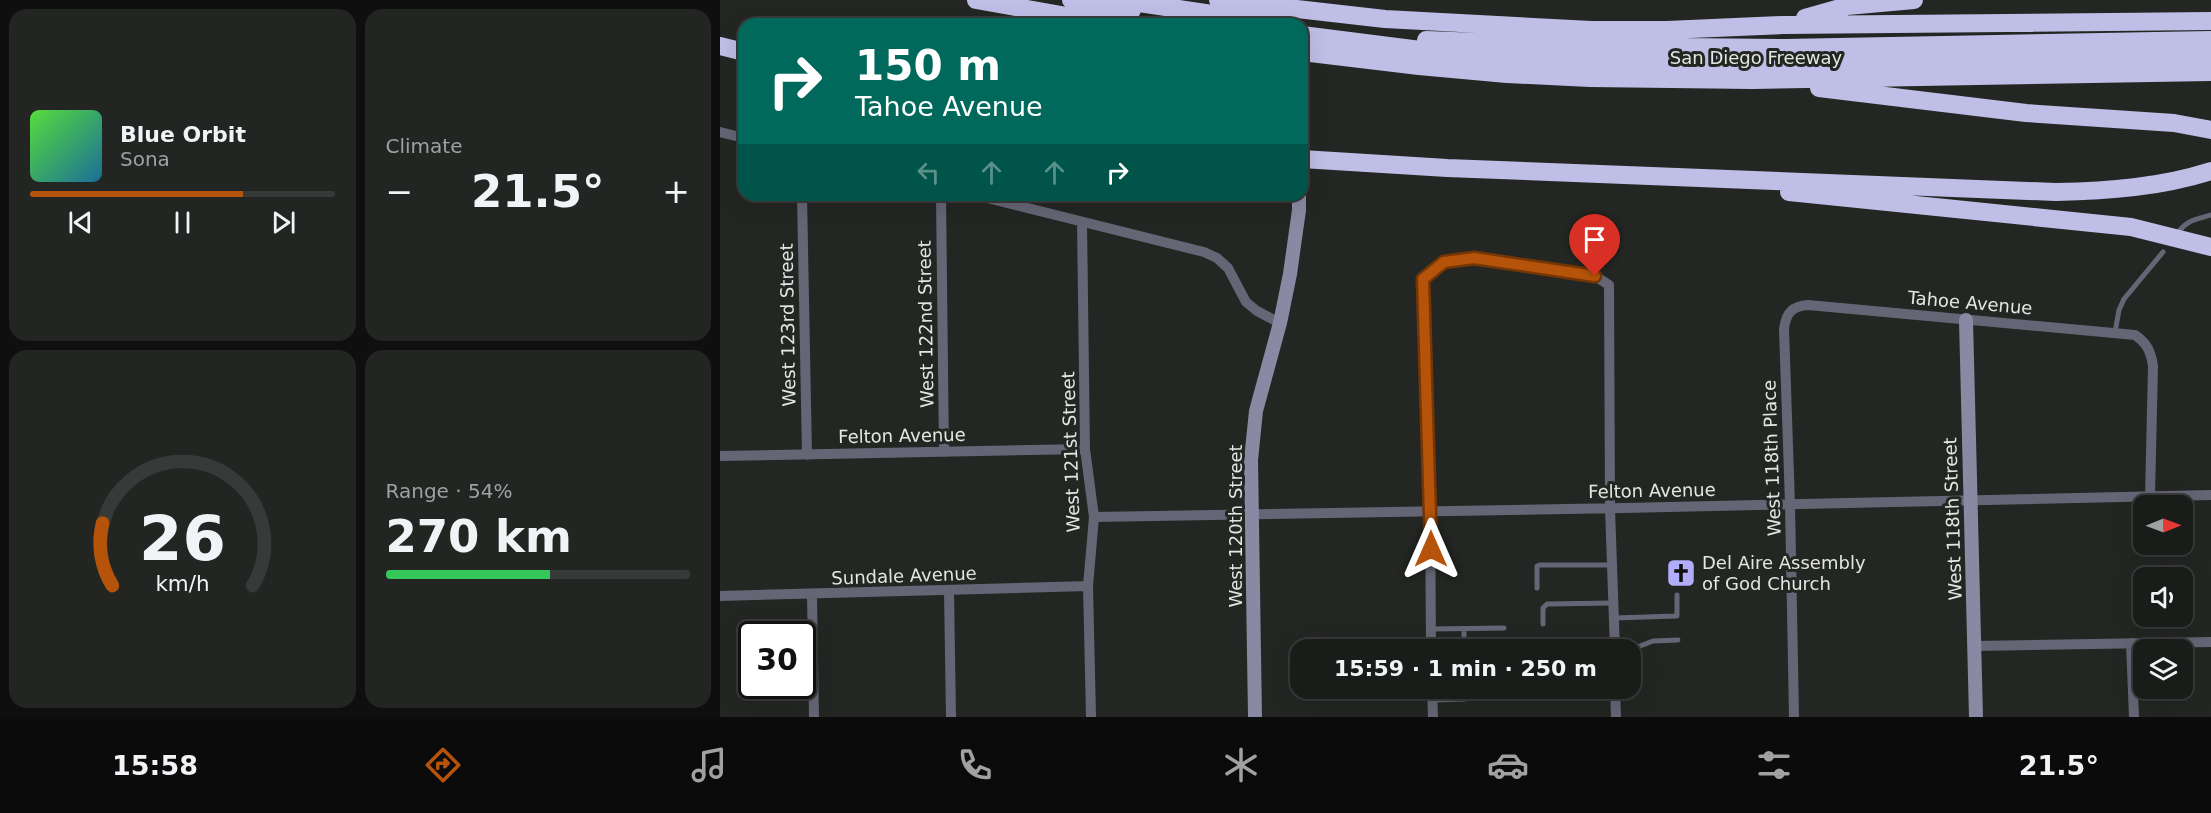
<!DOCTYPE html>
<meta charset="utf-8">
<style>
:root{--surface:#1a1c1a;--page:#232523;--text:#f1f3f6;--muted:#9fa1a2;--line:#383a39;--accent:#b45309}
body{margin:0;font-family:"DejaVu Sans",sans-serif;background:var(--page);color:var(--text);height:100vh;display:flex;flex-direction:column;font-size:22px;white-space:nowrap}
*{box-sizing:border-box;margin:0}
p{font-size:20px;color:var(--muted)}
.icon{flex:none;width:33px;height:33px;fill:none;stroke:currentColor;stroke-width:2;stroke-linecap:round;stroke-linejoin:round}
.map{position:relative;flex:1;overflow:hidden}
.side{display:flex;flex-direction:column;gap:9px;padding:9px;background:#0e0f0e;width:720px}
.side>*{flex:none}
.top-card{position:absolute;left:18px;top:18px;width:570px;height:183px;border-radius:18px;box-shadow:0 6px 24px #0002,0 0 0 2px var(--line);background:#00695c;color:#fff;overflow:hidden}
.needle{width:39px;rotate:89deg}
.tools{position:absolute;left:1413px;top:495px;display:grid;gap:12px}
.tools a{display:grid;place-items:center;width:60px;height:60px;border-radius:12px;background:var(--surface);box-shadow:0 6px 24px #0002,0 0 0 2px var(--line);font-size:30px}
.speed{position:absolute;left:18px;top:621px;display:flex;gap:12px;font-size:30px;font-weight:700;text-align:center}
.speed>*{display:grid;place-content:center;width:78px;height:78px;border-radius:50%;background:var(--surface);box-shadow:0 6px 24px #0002,0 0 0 2px var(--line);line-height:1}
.speed .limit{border:3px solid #111;border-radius:9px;background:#fff;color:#111}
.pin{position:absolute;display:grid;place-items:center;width:51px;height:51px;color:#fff;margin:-62px -26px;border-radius:50% 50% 50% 0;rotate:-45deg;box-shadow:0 0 6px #0007}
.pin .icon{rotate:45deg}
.me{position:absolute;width:66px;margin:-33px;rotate:0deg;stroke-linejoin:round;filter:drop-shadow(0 0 4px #0008)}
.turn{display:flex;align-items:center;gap:21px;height:126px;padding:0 18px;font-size:27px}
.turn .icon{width:78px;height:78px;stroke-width:2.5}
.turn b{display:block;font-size:42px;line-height:51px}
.lanes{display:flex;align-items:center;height:57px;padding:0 18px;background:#0003;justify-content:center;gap:30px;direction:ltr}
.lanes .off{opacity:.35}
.big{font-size:45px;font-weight:700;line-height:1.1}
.side .tile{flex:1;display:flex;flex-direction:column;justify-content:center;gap:9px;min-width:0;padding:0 21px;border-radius:18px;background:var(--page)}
.side .dial{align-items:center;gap:0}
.dial svg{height:156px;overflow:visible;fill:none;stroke:var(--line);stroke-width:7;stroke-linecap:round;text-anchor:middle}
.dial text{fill:var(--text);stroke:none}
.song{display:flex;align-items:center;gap:18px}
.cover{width:72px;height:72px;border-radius:9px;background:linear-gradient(135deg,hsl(110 70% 55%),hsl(200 70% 35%))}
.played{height:6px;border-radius:3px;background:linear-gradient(90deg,var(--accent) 70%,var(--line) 70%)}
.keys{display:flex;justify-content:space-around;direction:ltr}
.heat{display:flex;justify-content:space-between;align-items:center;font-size:33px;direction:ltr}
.charge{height:9px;border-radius:4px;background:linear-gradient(90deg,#34c759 54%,var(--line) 0)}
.side .tiles{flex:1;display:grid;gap:9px;grid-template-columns:repeat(2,1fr)}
.trip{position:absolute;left:570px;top:639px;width:351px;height:60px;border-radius:18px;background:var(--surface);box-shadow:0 6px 24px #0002,0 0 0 2px var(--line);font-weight:700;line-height:60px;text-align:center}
.menu{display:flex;height:96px;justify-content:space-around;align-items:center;background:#0a0b0a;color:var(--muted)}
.menu .icon{width:42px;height:42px}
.menu .selected{color:var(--accent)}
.menu b{font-size:27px;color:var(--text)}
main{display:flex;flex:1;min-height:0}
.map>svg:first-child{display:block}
</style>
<main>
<section class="side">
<div class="tiles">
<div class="tile">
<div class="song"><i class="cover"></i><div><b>Blue Orbit</b><p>Sona</p></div></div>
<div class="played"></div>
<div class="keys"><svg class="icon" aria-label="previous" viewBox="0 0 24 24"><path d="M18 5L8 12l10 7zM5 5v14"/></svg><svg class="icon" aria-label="pause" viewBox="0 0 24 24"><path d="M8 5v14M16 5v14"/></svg><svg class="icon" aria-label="next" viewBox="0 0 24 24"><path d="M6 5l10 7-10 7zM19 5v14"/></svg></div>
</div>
<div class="tile"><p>Climate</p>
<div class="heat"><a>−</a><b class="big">21.5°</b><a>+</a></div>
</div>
<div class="tile dial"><svg viewBox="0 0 100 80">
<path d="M14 69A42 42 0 1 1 86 69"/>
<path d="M14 69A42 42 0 0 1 9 37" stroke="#b45309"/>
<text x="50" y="56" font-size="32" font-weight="700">26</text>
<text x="50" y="72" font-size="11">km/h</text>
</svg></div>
<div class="tile"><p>Range · 54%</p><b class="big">270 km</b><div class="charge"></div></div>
</div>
</section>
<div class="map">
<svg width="1491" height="717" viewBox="0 0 1491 717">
<rect width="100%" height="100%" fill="#232622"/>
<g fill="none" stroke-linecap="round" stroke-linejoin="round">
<!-- lane -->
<path stroke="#656575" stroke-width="5" d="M1459 231C1468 220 1477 219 1491 215
M1395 332 1399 310 1404 299 1443 252
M817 588V566L820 565H892
M894 618 957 616V595
M823 624V608L827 604 893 603
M711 629 784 628
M744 629V650
M910 650 933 641 958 640
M712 700 745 699V688"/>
<!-- street -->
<path stroke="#656575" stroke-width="10" d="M0 132 24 138
M82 195 87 455
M221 195 224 452
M255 195 484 252 497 258 508 268 526 302 537 311 560 323
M362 222 365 449 374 517 368 586 371 717
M0 456 365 449
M374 517 904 508 1491 495
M229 591 231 717
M92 595 94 717
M0 596 368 586
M1411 643 1414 717
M1255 646 1491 642
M711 650 710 500 703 279 724 262 754 258 875 276 889 285 890 508 895 650
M712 688 713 717
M895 688 896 717
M1074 717 1070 504 1064 329C1066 313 1072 306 1088 305L1415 335C1427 343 1431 352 1433 366L1430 496"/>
<!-- secondary -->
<path stroke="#8989a3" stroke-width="14" d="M1246 320 1256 717
M535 717 531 460 536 411 560 323 570 274 579 210V195"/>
<!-- highway -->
<path stroke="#bfbee7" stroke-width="18" d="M256 0 392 24
M351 0 412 10
M399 0 559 24
M498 0 665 19 871 30H947L1063 25 1491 21
M1085 18 1127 6 1194 0
M582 35 732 54 856 63 981 65 1135 64 1491 56
M706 40 867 46 1065 48 1491 40
M0 46 24 52
M582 52 699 66 787 74 870 78 1032 80 1491 72
M1099 88 1306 113 1454 123 1491 130
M582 159 727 168 1336 192C1388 191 1441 187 1491 171
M1069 192 1411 227 1491 247"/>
</g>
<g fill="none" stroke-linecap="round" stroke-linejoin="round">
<!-- route casing -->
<g stroke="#753606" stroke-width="15">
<path id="route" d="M711 549 703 279 724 262 754 258 875 276"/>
</g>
<!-- route -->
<use href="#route" stroke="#b45309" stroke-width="10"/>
</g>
<!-- icons -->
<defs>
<g id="church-square" transform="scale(1.5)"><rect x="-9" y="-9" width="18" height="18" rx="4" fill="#b1adfa" stroke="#232622"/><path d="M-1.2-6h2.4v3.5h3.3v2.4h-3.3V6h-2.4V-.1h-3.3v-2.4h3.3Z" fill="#111"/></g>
</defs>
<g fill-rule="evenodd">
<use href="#church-square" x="961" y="573"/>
</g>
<g text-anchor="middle" stroke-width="6" stroke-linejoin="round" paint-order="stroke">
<!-- street labels -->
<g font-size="18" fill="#e4e6e3" stroke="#232622">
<text x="1036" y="64">San Diego Freeway</text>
<text transform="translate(1250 303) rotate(5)" y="6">Tahoe Avenue</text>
<text transform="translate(206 324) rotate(-91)" y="6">West 122nd Street</text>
<text transform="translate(68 325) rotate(-91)" y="6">West 123rd Street</text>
<text transform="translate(182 436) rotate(-1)" y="6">Felton Avenue</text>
<text transform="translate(351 452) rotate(-92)" y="6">West 121st Street</text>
<text transform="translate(1052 458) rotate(-92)" y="6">West 118th Place</text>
<text transform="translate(932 491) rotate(-1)" y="6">Felton Avenue</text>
<text transform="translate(1233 519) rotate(-92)" y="6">West 118th Street</text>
<text transform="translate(516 526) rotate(-90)" y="6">West 120th Street</text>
<text transform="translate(184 576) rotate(-2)" y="6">Sundale Avenue</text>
</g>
<!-- poi labels -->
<g font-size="18" fill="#e4e6e3" stroke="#232622" text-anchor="start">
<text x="982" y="569">Del Aire Assembly<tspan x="982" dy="21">of God Church</tspan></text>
</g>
</g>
</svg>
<div class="tools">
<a><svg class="needle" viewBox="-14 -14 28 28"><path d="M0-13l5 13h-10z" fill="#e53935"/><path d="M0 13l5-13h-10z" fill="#9fa1a2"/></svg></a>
<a><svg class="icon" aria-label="sound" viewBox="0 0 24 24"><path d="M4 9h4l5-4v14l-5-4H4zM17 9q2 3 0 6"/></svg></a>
<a><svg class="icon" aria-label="layers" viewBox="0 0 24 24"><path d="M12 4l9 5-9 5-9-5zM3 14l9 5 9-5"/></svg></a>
</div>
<div class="speed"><div class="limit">30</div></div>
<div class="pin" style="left:875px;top:276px;background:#d93025"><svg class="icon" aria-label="arrive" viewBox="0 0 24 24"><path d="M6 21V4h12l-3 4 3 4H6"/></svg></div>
<svg class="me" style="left:711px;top:549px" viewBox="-20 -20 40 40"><path d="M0-17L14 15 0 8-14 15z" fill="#b45309" stroke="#fff" stroke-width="4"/></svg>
<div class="trip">15:59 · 1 min · 250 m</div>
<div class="top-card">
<div class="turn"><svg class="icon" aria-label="right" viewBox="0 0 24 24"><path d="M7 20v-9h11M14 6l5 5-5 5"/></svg><div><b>150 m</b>Tahoe Avenue</div></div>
<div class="lanes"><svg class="icon off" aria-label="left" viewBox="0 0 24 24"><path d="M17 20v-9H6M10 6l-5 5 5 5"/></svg><svg class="icon off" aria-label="ahead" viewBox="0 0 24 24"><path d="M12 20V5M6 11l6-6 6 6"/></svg><svg class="icon off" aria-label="ahead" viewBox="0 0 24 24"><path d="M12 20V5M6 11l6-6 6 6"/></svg><svg class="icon" aria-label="right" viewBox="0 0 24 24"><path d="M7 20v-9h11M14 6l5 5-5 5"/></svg></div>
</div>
</div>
</main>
<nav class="menu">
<b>15:58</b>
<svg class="icon selected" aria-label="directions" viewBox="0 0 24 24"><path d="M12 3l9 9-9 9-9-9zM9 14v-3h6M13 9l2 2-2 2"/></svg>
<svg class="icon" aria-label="music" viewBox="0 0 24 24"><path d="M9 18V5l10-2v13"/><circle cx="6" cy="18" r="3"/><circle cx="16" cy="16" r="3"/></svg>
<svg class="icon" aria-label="phone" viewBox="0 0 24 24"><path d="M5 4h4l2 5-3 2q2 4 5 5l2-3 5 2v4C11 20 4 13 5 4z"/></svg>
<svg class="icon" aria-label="climate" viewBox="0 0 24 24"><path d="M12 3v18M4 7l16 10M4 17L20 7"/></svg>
<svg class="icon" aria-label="car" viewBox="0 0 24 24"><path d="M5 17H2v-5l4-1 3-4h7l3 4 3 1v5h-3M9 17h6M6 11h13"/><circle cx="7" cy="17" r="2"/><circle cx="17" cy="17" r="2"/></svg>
<svg class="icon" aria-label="filters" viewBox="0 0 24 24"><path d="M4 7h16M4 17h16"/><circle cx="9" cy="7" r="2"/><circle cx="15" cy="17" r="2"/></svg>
<b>21.5°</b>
</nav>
